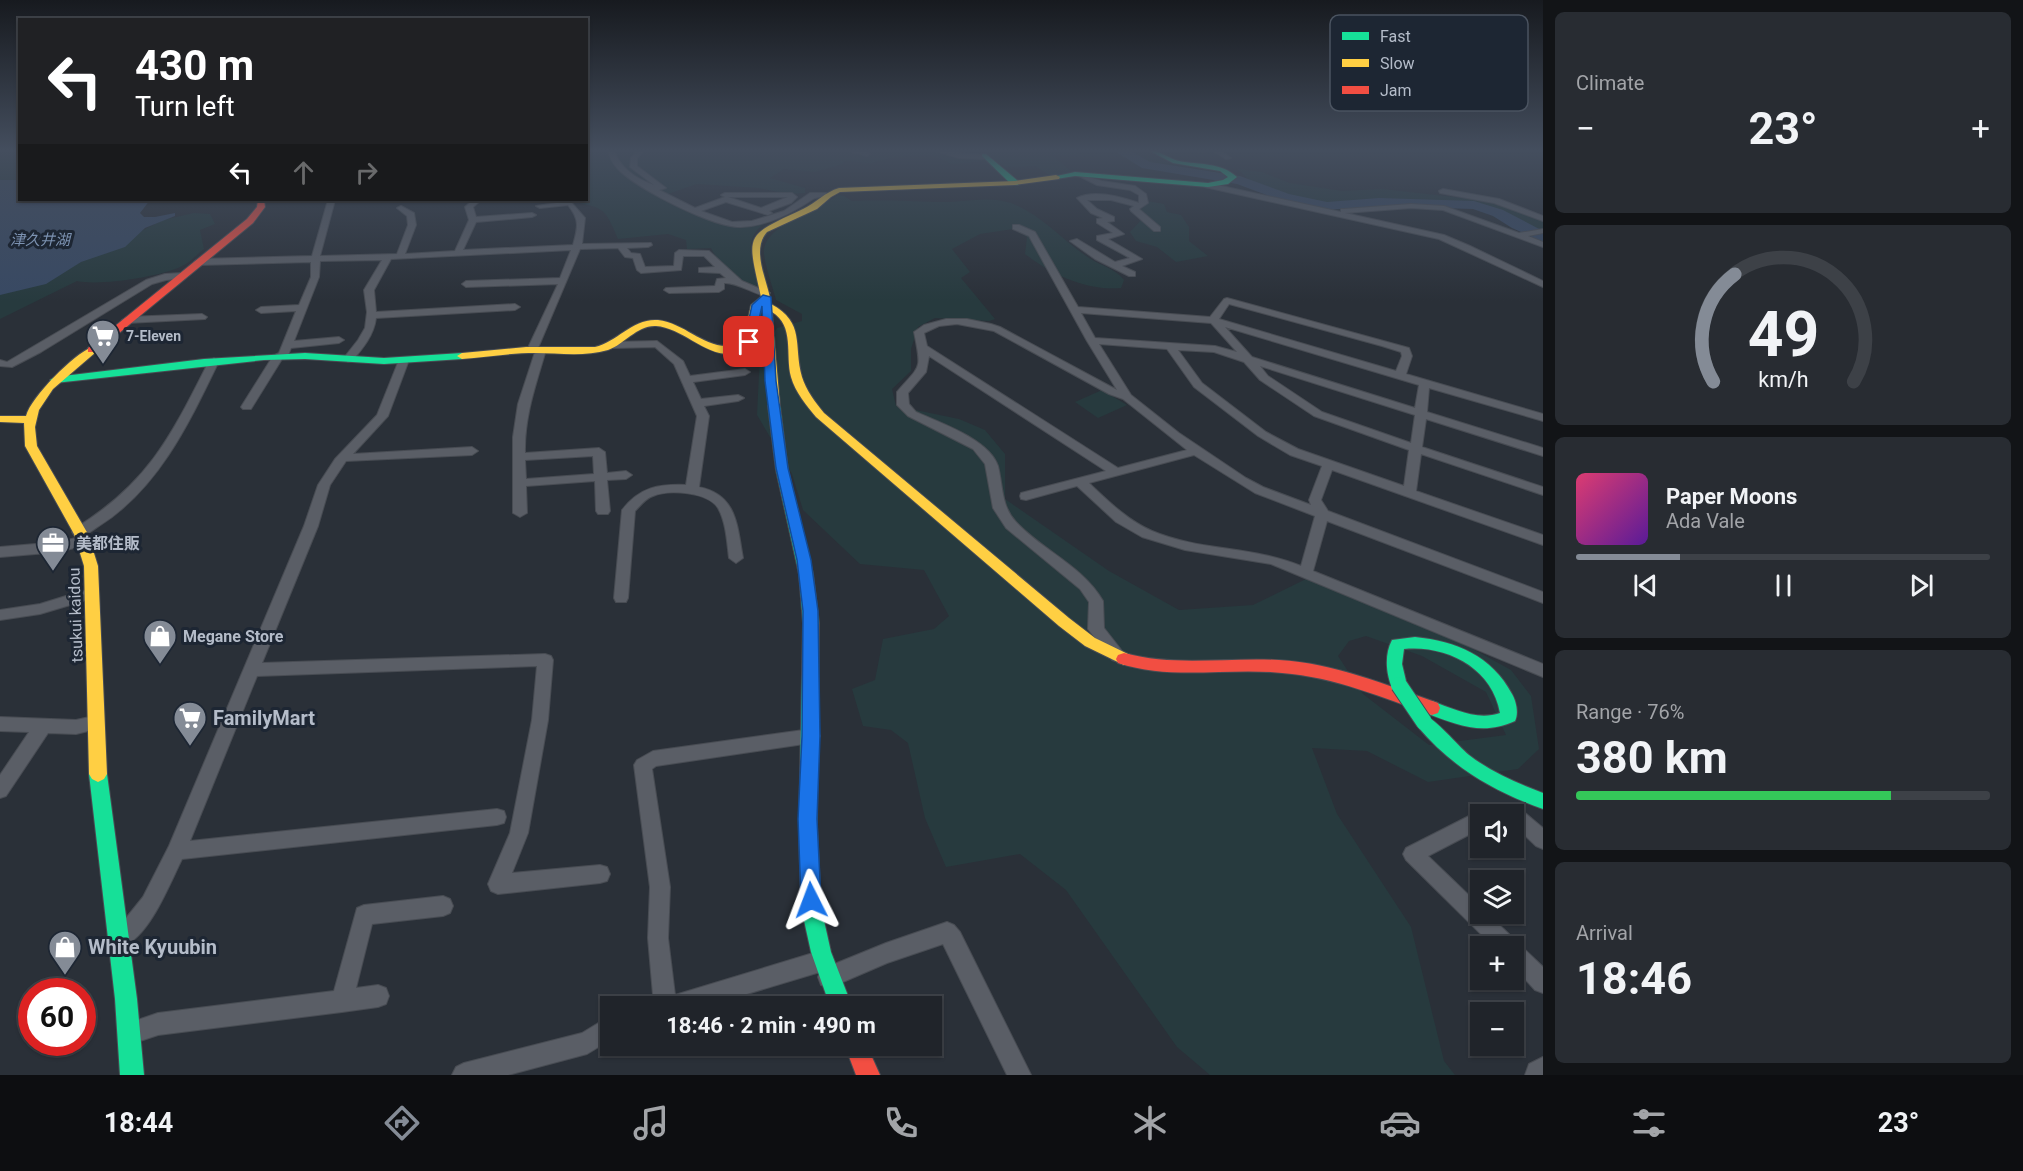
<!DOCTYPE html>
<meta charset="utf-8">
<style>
:root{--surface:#20242a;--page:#282c32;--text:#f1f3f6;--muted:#a2a4a8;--line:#3d4147;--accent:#848b96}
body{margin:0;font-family:Roboto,"Noto Sans JP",sans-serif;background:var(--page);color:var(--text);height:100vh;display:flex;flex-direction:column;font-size:22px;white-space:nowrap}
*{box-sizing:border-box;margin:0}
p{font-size:20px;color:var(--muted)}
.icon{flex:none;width:33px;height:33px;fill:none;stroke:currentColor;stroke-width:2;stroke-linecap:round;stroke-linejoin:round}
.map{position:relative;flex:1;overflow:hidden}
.drawer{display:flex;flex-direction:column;gap:12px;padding:12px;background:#121417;width:480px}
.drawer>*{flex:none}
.top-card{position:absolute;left:18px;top:18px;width:570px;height:183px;border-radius:0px;box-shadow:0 2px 4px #0004,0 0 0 2px var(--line);background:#202124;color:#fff;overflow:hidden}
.fabs{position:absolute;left:1470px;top:804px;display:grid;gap:12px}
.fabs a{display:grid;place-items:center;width:54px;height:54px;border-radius:0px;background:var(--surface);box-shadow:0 2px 4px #0004,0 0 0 2px var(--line);font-size:30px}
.speed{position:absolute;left:18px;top:978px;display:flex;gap:12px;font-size:30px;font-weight:700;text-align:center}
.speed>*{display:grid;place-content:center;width:78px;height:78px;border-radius:50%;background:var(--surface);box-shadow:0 2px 4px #0004,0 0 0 2px var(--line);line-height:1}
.speed .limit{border:9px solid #d22;background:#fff;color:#111}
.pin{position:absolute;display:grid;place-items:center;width:51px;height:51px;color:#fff;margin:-26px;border-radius:12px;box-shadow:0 3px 9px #0006}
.me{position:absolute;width:66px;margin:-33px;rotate:357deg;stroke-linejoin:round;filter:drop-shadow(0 0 4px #0008)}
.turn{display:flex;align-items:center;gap:21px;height:126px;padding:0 18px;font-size:27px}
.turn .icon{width:78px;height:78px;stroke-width:2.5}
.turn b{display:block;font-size:42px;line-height:51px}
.lanes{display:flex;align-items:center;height:57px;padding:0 18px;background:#0003;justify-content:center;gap:30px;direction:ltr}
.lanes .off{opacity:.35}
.big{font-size:45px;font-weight:700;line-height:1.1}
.drawer .tile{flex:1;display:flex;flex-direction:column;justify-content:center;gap:9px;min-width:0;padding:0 21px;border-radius:9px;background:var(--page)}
.drawer .dial{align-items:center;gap:0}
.dial svg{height:156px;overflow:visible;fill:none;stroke:var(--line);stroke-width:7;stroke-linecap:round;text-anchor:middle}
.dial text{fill:var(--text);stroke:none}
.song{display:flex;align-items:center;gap:18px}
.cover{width:72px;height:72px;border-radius:9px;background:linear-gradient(135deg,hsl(340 70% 55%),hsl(270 70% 35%))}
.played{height:6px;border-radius:3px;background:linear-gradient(90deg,var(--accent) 25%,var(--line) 25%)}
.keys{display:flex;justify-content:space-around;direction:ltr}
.heat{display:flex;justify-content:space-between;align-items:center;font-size:33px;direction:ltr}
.charge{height:9px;border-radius:4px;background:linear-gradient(90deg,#34c759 76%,var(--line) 0)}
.trip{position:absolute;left:600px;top:996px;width:342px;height:60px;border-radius:0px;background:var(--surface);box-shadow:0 2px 4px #0004,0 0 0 2px var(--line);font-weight:700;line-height:60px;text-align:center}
.tab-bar{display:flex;height:96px;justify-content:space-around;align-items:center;background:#0d0e11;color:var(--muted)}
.tab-bar .icon{width:42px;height:42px}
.tab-bar .selected{color:var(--accent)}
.tab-bar b{font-size:27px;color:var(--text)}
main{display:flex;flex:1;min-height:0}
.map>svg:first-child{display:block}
</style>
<main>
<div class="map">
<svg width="1543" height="1075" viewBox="0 0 1543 1075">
<rect width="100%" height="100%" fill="#2a3038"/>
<!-- green -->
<path fill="#273a3e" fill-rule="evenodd" d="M973 150 987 161 952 164 931 155 896 157 871 163 844 161 843 164 815 172 784 169 770 178 805 188V193L789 194 758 188 697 184 662 196 732 226 768 221C740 238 753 262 759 288 742 286 718 263 711 248L687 249 686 240 668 234 618 239C603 202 602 210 568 200H586L587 151Z
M1024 150 1044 153 1043 151H1084L1070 156 1052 155 1073 173 1051 176 1035 166 1005 167 985 154Z
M0 151H19V166L16 169H19V180H0Z
M1115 151H1146L1171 164 1209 171 1213 174H1187L1159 169 1137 157 1118 155Z
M1238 169 1262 172 1290 183 1342 191 1382 189 1490 201 1543 220V242L1527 231 1478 208 1423 205 1343 210 1288 201 1250 181Z
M838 195 844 196 852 201C881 200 909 201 938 202 963 203 987 195 1011 203 1042 215 1063 241 1089 258 1101 266 1115 268 1124 280L1121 288C1087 291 1052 275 1025 254L1027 237 1013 229 980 234 952 249 970 272 961 278 995 319 989 321 935 318 918 327 911 349V371L892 389 896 406 959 419 985 430 1005 454V499L1109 571 1179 610 1253 605 1306 579 1460 642 1511 670 1531 696 1539 749 1518 769 1428 782 1367 751 1312 748 1337 814 1411 927 1444 1061 1455 1075H1210L1177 1047 1066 890 1020 854 946 867 925 818 908 743 891 730 863 726 852 689 875 680 883 639 934 629 949 616 924 570 860 564 803 510 792 474 757 415 760 353 777 328 802 321V314L776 300C772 285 766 269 764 254 761 226 820 208 838 195ZM1366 636 1422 656 1486 692 1506 735 1429 745 1363 694 1338 656 1349 641Z
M1147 201 1164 204 1167 212 1181 215 1189 227V241L1208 256 1176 262 1157 247 1136 241 1130 232 1143 218 1136 209Z
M194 213 210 214 215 224 200 230 204 249C197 254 190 263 182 266 161 277 99 286 77 281L0 319V294L82 261 163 220Z
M1102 390 1127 405 1098 418 1075 402Z"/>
<!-- water -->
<path fill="#384963" d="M0 180H19L20 200H150L140 213 144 217H155L175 213V216L145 228 125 247 81 262 46 284 0 295Z"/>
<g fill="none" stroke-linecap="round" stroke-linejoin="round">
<!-- river -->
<path fill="#384963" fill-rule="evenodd" d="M1113 150H1129L1150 162 1240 176 1289 194 1327 202 1379 198 1474 201 1503 210 1543 231V242L1512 228 1493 216 1473 209 1379 206 1327 210 1280 200 1237 184 1142 168Z"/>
<!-- street casing -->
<g stroke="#484c53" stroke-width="2">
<path id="street" d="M608 150H614C620 168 636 179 654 185L630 167 631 158 638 150H645L637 158V166L666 188 659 190 695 208 725 197 721 195 725 193H792L797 197 791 203 769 211 772 213 768 215 726 202 701 211 732 222 752 221 784 211 810 193H826L830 195C825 198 818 196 813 199 792 213 768 226 741 227 714 228 638 189 619 170 613 164 610 159 608 150ZM728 197H788L761 208Z
M845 150H865L870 154 867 156Z
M932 150 984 155 987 157 984 159 959 158Z
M1179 150H1207L1204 152Z
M1212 150H1220L1231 158 1226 159Z
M1079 174 1102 181 1135 186 1146 194 1148 203 1139 209 1160 227V231H1154L1131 211 1130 209 1134 206 1111 200H1087L1097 209 1114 217V221L1107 222 1124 234 1108 239 1142 259 1122 266 1135 272V276H1129L1095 259 1070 241 1077 239 1115 262 1130 258 1097 240V236L1113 233 1097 223V219L1103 218 1091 213 1077 198C1094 189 1122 197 1139 203V195L1130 190 1097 185 1079 176Z
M1208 183 1341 212V209H1344L1411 204 1444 206 1519 233 1543 229V233L1528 236 1543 242V247L1443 210 1411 208 1345 213 1444 235 1470 246 1543 281V287L1439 239 1205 187V183Z
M1443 189 1499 199 1543 216V221L1494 203 1440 193 1439 191Z
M328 200H335L320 256 397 254 408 225 407 216 397 208 401 206 414 213 416 225 405 254 455 251 469 220 465 207 473 200H481L473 207 476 217 532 213 536 215 532 217 476 222 463 250 573 245C578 227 580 220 568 205L540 208 536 206 570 201 585 218 582 244 651 243 652 245 648 247 627 248 631 253 640 254 645 267 674 266 675 253 679 250 709 251 742 281 770 293 765 296C752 293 736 282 724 283V289L719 292 669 293 664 290 666 288 715 286 717 279 726 278 720 273 699 272V268L715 267 704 256H683L681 270 641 273 637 270 633 258 625 257 618 248 580 249 538 348 546 350C536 384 524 417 525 453L599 448 605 452 607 473 626 471 632 475 626 479 607 480 610 511 608 514H598L596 511 595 481 526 486 527 513 520 517 513 513V437L518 404 535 352H528L527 350 558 284 466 287 462 284 466 281 560 278 571 250 391 259 374 290 376 312 515 304 520 307 515 310 376 318C374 335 363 348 352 361L348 362 343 359 358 340 365 328 367 312 364 290 382 260 320 261 319 277 294 341 339 337 344 340 339 343 291 348 287 358 282 359 251 409H243L241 407 273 356 279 353 296 311 261 313 256 310 261 307 299 305 311 277V262L198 265 194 262 198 259 312 256ZM593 456 594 474 526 479 525 460Z
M1013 225H1019L1035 232 1078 307 1210 317 1224 299 1227 298 1409 348 1412 356 1406 374 1543 414V421L1429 388 1427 412 1543 448V456L1426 419 1422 447 1543 487V495L1421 454 1416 491 1543 535V545L1332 470 1321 500 1328 511 1543 592V603L1327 521 1313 571 1543 664V677L1271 564 1185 550 1142 537 1116 522 1077 486 1026 500 1021 499 1020 496 1021 493 1106 471 929 356 926 372 908 393 909 404 916 412C940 423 989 439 998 466 1003 486 1001 506 1016 522 1043 551 1083 566 1103 601L1104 628 1126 656 1124 660 1118 662 1112 660 1088 629 1089 602 1080 589 1006 528 993 508 985 464 973 449 908 416 897 405V392C921 364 922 371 914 332L924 325 946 319H967L991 324 1000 327 1117 390 1087 341 1029 236 1013 229ZM1229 304 1382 346 1401 352 1402 356 1396 371 1219 319ZM1081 313 1211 323 1237 352 1215 346 1095 338ZM957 324 994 331 1109 394 1123 399 1187 450 1118 468 927 346 924 333 939 326ZM1225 327 1419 385 1415 408 1252 357ZM1099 344 1167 349 1194 387 1258 436 1290 455 1322 466 1309 500 1311 505 1263 487 1246 478 1179 433 1131 395ZM1178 350 1214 352 1244 362 1260 380 1314 416 1409 450 1404 486 1298 449 1266 432 1202 383ZM1260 366 1415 415 1411 443 1322 412 1268 376ZM1194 455 1255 493 1315 516 1301 566C1253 546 1199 551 1152 531 1127 520 1108 501 1089 483Z
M182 273 186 276 185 278 166 280 152 284 41 352 12 367 0 366V360L7 362 146 280 165 274Z
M202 314 207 317 205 319 127 323 122 320 127 317Z
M657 341 683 361 690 376 745 369 750 372 745 375 693 382 701 399 738 395 744 398 738 401 704 406 709 416 699 487C737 495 737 525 743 558L736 563 729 558C727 542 726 522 718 508 708 492 669 489 653 496 646 498 640 506 635 511L628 598 626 602H616L614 598 622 510C640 487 659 484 686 485L697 416 674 364 655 347 613 348 608 345 613 342Z
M404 357 409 360 388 416 353 454 472 447 478 451 472 455 346 461 330 485 318 526 262 663 545 654 551 656 553 660 548 720 528 833 512 873 600 865 607 867 610 874 607 881 600 883 498 894 491 891 488 884 510 833 532 720 537 666 257 676 190 841 497 809 504 811 506 817 504 823 497 825 182 859C170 883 150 935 125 945L118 942 115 935 118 928 143 897 169 846 304 526 318 485 335 459 377 415 399 360Z
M214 358 219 361C189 423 159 488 99 526 91 531 84 538 74 535L72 532 74 529C149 483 171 436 209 361Z
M84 536 89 538 91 541 89 544 59 552 0 557V547L59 542Z
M92 588 97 589 99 593 97 597 40 614 0 620V610L40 604Z
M94 716 100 718 102 723 100 728 76 734 48 733 6 796 0 798V775L29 732 0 731V717L76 720Z
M811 729 817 731 820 736 817 741 811 743 656 766 652 769 670 887 668 938 675 995 823 950 830 954 834 961 832 965 886 943 947 922 954 925 960 932 1031 1075H1007L943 944 887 963 829 988 821 985 818 977 820 972 707 1006H654L648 938 650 887 634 765 637 760 653 751Z
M1499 803 1519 808 1543 828V849L1536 846 1514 825V814H1480V829L1428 856 1480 906V914H1488L1514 939 1516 944 1521 946 1543 967V993L1535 990 1514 967V946H1493L1406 860 1403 854 1406 848 1473 814 1482 812 1484 808Z
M443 896 450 899 453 906 450 913 443 916 372 924 356 988 378 985 386 988 389 996 386 1004 378 1007 342 1012 158 1035 131 1044 123 1041 120 1033 123 1025 158 1013 334 991 357 908 364 905Z
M610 1016V1040L587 1054 508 1075H452L456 1067 464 1063 582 1033Z
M1543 1057V1075H1525L1529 1064Z"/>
</g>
<!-- fast casing -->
<g stroke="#484c53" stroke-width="2">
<path id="fast" d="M1148 150C1160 150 1167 158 1179 161 1199 165 1221 162 1237 177L1228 184 1208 187 1075 176 1056 179 1052 177 1075 172 1208 183 1223 180 1228 177 1220 171 1173 163Z
M982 154H986L1018 181V185H1012L982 156Z
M305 353 384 358 462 353 467 356 462 359 384 364 305 359 264 360 55 383 50 380 55 377 204 359Z
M774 403 780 406 788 470 813 574 819 623 817 827 821 907 831 952 852 1006H830L811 952 801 907 799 827 803 623 799 574 776 470 768 406Z
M1415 637C1456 641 1492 656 1512 694 1516 701 1519 713 1515 721 1483 736 1457 725 1426 713L1424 708 1426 703 1432 701C1454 709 1477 721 1500 713 1492 668 1447 645 1404 649L1402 664 1407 685 1405 690 1399 691 1393 690C1386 675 1384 655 1392 640Z
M1424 715C1436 719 1457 745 1469 755 1491 772 1517 783 1543 793V809C1493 791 1453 768 1418 727L1416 722 1418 717Z
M98 766 104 769 107 774 137 999 144 1075H120L115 999 89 774 92 769Z"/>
</g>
<!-- slow casing -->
<g stroke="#484c53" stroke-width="2">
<path id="slow" d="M1056 175 1060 177 1059 179 1015 185 840 192 831 197 817 209 767 232C750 251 769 283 771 304 806 323 793 345 802 377 806 390 815 402 824 413L1069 618 1095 638 1130 655 1132 659 1130 663 1124 665 1085 646 1059 626 816 417C807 406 795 392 791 377 785 355 795 326 772 312L780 406 774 409 770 408 762 305 753 344C719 374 689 328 656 326 637 325 625 344 608 350 584 357 559 353 535 353 511 353 486 357 462 359L457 356 462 353 526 347H595C617 342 633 318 658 320 690 324 710 357 743 342L751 305 761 297C747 233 743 237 803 209 816 203 825 192 839 188L1015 181Z
M92 347 96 348V352L53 389 39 410 35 427 37 446 88 534 98 566 107 774 104 779 98 782 92 779 89 774 84 566 74 534 25 446 24 423 0 422V416H26C31 397 74 354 92 347Z"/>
</g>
<!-- jam casing -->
<g stroke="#484c53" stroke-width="2">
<path id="jam" d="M258 200H264L265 207 253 223 96 352H88V348L247 219 257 207Z
M1124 653C1176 667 1226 657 1279 660 1334 663 1386 685 1438 703L1440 708 1438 713 1432 715C1383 698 1335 677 1282 673 1227 667 1173 681 1118 663L1116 659 1118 655Z
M845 1046H867L880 1075H856Z"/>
</g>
<!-- street -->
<use href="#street" fill="#5a5e66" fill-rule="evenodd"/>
<!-- fast -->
<use href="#fast" fill="#16e098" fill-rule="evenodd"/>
<!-- slow -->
<use href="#slow" fill="#ffcf43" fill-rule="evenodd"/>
<!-- jam -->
<use href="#jam" fill="#f24e42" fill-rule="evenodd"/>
<!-- fast-bridge casing -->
<g stroke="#484c53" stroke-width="18" stroke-linecap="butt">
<path id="fast-bridge" d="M1399 685 1424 722"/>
</g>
<!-- fast-bridge -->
<use href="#fast-bridge" stroke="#16e098" stroke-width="16"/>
</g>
<!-- sky -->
<linearGradient id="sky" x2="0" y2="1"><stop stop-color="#171a1f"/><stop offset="0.5" stop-color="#444e5e"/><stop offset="1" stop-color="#444e5e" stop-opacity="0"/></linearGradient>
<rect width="1543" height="301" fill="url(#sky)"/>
<!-- route -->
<path fill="#1a73e8" stroke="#114b97" stroke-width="1.5" d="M763 295 771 297 776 381 788 468 811 560 818 611 820 736 817 819 821 900 818 907 811 910 804 907 801 900 798 819 802 736 803 611 797 560 776 468 765 381 762 306 754 342 749 345 744 342 752 305Z"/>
<!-- icons -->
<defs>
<g id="supermarket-pin" transform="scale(1.725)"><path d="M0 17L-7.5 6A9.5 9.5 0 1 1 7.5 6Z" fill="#848b96" stroke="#1d2633"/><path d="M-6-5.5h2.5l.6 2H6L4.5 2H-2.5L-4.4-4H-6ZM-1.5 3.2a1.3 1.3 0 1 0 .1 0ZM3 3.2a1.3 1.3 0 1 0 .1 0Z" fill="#fff"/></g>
<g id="office-pin" transform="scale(1.725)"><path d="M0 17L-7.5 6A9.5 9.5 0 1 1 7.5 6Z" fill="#848b96" stroke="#1d2633"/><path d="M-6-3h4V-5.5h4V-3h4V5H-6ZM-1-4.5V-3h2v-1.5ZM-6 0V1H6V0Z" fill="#fff"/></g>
<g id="shop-pin" transform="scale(1.725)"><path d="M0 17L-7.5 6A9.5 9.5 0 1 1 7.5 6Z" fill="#848b96" stroke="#1d2633"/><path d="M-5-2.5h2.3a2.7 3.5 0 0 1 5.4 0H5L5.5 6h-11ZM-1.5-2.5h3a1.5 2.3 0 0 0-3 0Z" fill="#fff"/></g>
</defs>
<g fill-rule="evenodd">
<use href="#supermarket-pin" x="103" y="336"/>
<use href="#office-pin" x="53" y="543"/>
<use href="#shop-pin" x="160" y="636"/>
<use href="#supermarket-pin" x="190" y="718"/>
<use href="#shop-pin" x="65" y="947"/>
</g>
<g text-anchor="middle" stroke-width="6" stroke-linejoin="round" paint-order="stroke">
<!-- far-poi labels -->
<g font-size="14" font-weight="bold" fill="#b4bcc9" stroke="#1d2633" text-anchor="start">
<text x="126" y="341">7-Eleven</text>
</g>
<!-- far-water labels -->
<g font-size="15" font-style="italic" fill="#7c92b1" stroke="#1d2633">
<text x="40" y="245">津久井湖</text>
</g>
<!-- poi labels -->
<g font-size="16" font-weight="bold" fill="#b4bcc9" stroke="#1d2633" text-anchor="start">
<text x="76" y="549">美都住販</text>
<text x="183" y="642">Megane Store</text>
</g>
<!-- street labels -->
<g font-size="16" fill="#b4bcc9" stroke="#1d2633">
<text transform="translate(75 615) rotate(-92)" y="6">tsukui kaidou</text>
</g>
<!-- near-poi labels -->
<g font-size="20" font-weight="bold" fill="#b4bcc9" stroke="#1d2633" text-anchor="start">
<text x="213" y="725">FamilyMart</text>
<text x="88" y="954">White Kyuubin</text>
</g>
</g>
<!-- legend -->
<rect x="1330" y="15" width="198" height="96" rx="9" fill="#1d2633" stroke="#4a5360" stroke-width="1.5"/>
<rect x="1342" y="32" width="27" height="8" fill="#16e098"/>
<rect x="1342" y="59" width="27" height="8" fill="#ffcf43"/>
<rect x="1342" y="86" width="27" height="8" fill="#f24e42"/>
<g font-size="16" fill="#b4bcc9">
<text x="1380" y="42">Fast</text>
<text x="1380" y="69">Slow</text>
<text x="1380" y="96">Jam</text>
</g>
</svg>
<div class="fabs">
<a><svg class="icon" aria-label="sound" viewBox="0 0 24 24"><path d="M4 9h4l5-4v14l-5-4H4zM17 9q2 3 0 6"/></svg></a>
<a><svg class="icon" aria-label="layers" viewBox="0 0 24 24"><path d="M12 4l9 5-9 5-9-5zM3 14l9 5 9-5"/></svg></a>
<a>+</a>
<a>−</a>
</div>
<div class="speed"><div class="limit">60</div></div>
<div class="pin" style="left:749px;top:342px;background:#d93025"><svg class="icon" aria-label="arrive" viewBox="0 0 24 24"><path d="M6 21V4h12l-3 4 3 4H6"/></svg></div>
<svg class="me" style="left:811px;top:900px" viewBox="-20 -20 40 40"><path d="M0-17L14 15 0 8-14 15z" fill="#1a73e8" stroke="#fff" stroke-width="4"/></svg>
<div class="trip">18:46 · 2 min · 490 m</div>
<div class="top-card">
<div class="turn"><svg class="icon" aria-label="left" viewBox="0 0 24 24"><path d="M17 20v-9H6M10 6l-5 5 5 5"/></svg><div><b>430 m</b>Turn left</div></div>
<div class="lanes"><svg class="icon" aria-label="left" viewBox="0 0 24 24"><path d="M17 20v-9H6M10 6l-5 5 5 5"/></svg><svg class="icon off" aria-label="ahead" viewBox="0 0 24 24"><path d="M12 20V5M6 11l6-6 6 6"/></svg><svg class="icon off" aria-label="right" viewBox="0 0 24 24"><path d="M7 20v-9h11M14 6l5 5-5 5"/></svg></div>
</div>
</div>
<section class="drawer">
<div class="tile"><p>Climate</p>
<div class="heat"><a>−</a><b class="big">23°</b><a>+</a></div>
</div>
<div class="tile dial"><svg viewBox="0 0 100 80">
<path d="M14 69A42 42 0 1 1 86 69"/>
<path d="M14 69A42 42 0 0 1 25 14" stroke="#848b96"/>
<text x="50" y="56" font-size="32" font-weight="700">49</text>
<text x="50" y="72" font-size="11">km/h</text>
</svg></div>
<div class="tile">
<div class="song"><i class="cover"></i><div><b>Paper Moons</b><p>Ada Vale</p></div></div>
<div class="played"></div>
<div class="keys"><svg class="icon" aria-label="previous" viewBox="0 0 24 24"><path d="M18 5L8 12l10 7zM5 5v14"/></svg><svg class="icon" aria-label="pause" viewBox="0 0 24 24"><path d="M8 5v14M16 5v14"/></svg><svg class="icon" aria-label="next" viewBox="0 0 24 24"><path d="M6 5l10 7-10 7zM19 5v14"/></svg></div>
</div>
<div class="tile"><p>Range · 76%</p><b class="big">380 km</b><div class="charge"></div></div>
<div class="tile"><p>Arrival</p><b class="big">18:46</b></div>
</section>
</main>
<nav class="tab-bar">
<b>18:44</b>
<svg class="icon selected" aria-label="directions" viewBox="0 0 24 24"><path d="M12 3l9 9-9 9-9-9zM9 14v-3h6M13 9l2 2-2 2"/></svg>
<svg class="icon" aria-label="music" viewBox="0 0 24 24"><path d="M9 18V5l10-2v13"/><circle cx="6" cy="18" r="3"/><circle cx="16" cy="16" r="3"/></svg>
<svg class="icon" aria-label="phone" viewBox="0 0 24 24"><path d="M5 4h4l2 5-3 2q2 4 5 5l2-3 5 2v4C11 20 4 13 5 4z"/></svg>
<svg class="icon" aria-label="climate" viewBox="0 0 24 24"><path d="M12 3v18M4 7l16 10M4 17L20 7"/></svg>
<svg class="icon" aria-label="car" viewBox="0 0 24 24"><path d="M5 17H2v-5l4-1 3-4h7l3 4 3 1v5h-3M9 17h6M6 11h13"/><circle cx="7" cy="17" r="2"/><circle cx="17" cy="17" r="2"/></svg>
<svg class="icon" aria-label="filters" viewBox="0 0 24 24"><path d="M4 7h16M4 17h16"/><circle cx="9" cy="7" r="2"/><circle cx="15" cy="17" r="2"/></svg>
<b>23°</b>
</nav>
